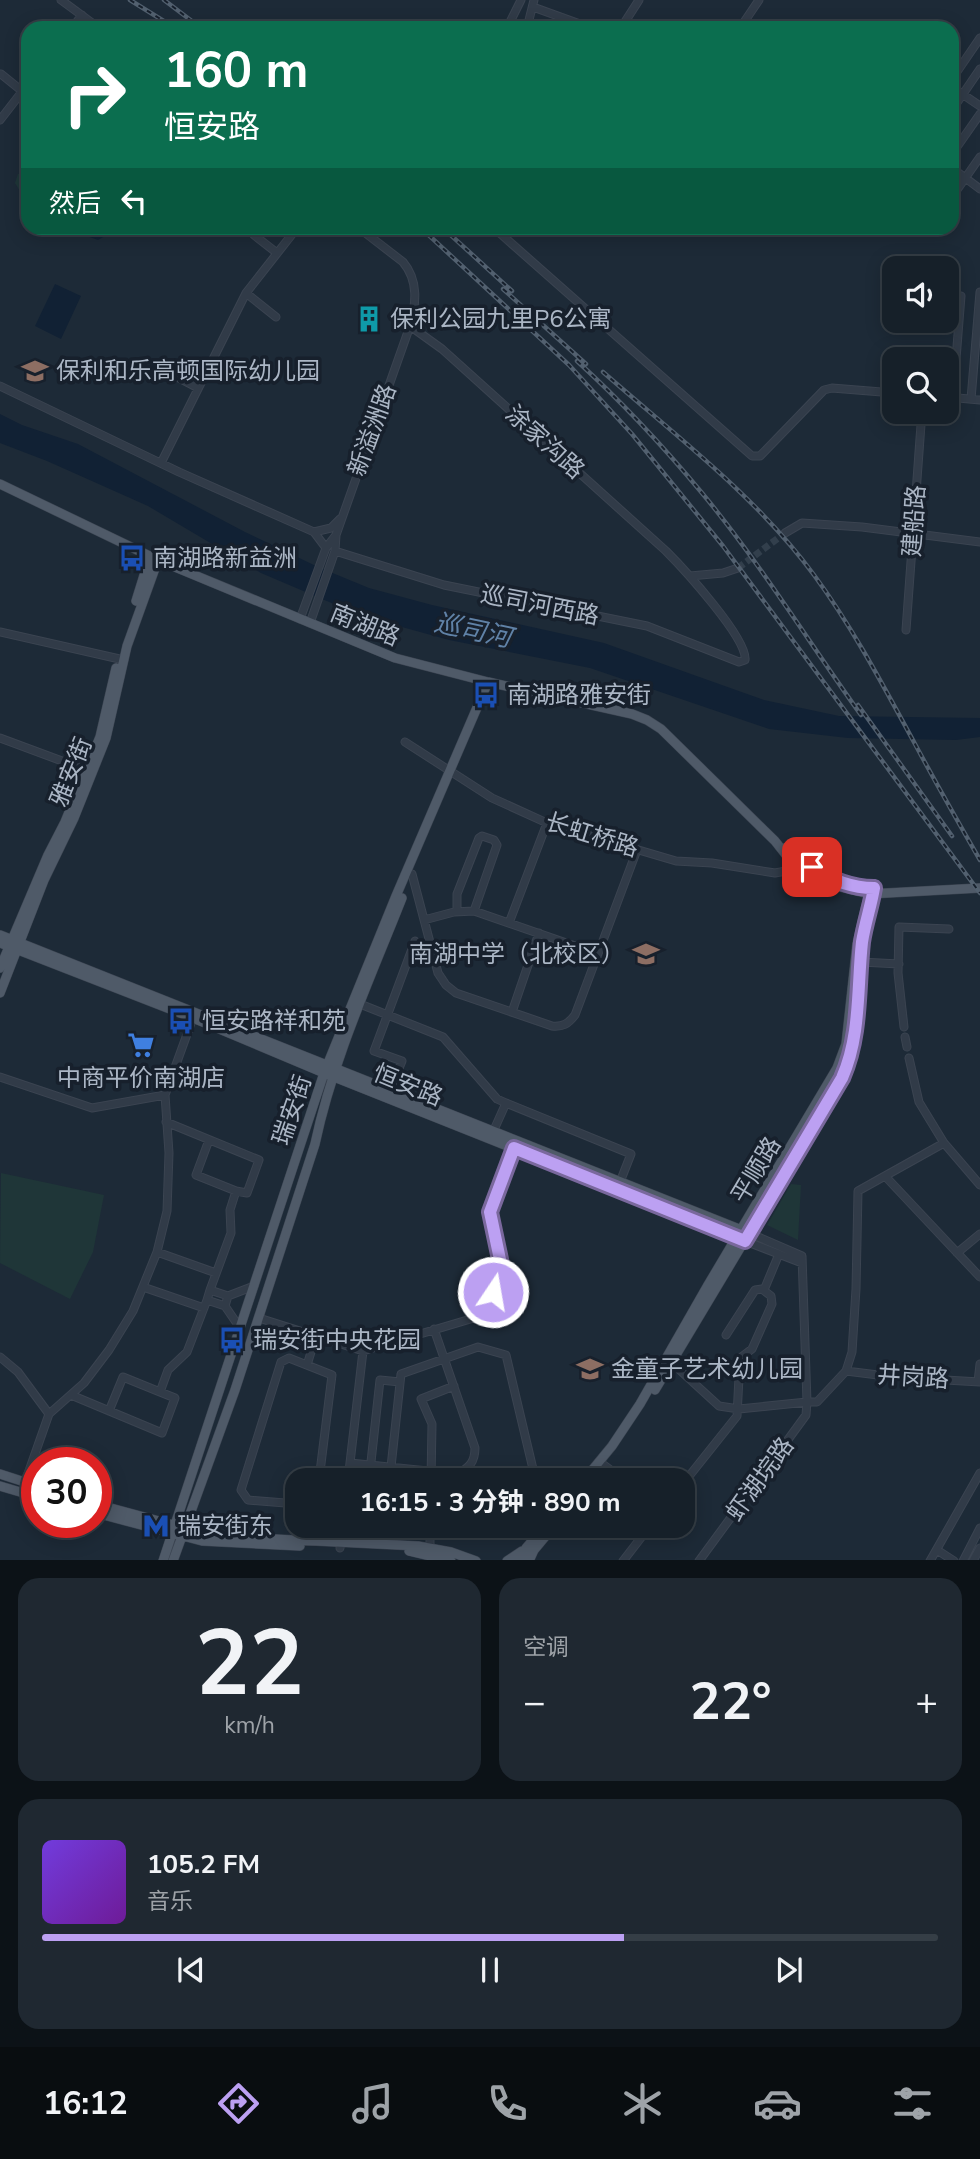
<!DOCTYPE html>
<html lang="zh">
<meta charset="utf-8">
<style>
:root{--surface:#162029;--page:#1f2831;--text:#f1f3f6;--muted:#9ea3a8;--line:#353e46;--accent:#bca0f2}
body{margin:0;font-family:"Nunito Sans","Noto Sans SC",sans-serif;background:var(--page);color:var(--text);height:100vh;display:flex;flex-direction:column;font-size:26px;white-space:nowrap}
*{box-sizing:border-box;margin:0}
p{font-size:23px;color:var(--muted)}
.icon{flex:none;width:38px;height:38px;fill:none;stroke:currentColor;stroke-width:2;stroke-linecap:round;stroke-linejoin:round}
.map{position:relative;height:1560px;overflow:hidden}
.sheet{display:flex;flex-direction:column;gap:18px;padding:18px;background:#0c1217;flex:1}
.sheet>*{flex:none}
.top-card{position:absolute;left:21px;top:21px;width:938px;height:214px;border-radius:21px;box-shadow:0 4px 18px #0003,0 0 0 2px var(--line);background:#0b6e4f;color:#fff;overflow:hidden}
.controls{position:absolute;left:882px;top:256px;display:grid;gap:14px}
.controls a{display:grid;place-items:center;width:77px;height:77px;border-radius:14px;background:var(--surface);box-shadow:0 4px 18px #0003,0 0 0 2px var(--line);font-size:35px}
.speed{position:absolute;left:21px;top:1447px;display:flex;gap:14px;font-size:35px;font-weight:700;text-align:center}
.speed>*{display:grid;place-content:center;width:91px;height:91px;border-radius:50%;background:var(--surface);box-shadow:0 4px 18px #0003,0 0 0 2px var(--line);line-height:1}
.speed .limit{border:10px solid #d22;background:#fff;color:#111}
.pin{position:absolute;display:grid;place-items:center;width:60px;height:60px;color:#fff;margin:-30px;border-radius:14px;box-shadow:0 4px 10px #0006}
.me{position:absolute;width:77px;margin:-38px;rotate:12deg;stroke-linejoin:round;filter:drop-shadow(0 0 5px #0008)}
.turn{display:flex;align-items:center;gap:24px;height:147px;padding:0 28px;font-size:32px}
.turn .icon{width:91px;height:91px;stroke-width:2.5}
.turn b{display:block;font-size:49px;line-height:60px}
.then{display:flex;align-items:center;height:66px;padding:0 28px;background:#0003;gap:14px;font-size:26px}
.big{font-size:52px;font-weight:700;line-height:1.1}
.sheet .tile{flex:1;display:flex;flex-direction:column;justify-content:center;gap:10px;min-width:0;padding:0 24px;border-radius:21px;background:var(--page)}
.sheet .dial{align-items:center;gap:0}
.dial b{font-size:91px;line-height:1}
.song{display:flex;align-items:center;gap:21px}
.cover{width:84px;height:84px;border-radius:10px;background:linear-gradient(135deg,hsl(260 70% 55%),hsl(280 70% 35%))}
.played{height:7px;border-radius:4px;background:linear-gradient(90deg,var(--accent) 65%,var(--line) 65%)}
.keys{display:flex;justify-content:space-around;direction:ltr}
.heat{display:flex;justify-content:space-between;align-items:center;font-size:38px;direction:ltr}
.sheet .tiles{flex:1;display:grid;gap:18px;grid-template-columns:1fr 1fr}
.tile:last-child{grid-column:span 2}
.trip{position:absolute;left:285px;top:1468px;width:410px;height:70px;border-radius:21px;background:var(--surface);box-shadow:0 4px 18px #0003,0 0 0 2px var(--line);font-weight:700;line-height:70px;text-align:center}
.tab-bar{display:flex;height:112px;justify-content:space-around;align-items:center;background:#090d10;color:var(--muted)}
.tab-bar .icon{width:49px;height:49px}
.tab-bar .active{color:var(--accent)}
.tab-bar b{font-size:32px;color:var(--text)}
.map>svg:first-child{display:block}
</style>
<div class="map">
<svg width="980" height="1561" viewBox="0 0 980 1561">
<rect width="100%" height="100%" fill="#1d2a37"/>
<!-- green -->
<path fill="#1f3638" d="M18 174H22L28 180V196L25 199 15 183Z
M1 1173 104 1195 93 1252 70 1299 0 1263Z
M791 1184 801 1185 798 1240 767 1225Z"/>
<!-- water -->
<path fill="#112134" d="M86 228H107L109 230 105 236 98 240 84 235Z
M55 284 81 296 61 339 35 326Z
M0 414 22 425 78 444 245 532 318 567 369 588 432 605 604 643 764 700 839 716 980 718V737L956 740 848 738 769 729 590 668 449 640 362 616 261 573 148 506 47 461 0 443Z"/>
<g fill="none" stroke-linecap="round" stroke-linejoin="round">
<!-- minor-tunnel -->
<path stroke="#323f4c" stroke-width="7" stroke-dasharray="7 3.5" stroke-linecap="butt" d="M738 568 785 533"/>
<!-- minor casing -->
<g stroke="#3b4451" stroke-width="9">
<path id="minor" d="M61 0 99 28
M533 7 591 28
M72 28 82 15
M507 28 521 0
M527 28 534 0
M621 28 639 0
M740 28 759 0
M1 74 22 91
M952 79 980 38
M952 87 980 106
M952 110 980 69
M0 120 28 84
M952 154 980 114
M952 168 980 189
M952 197 980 157
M494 228 752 456H760L824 390 832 388 894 393
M254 235 277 253
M246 293 276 317
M177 377 198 388
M0 386 179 472 314 532 326 548
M947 397 980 400
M953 397 961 296
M971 399 980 292
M161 463 246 293 297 228
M314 532 331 528 340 519
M785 533 802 523 862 527 980 542
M336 535 410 326
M335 551 444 585 647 626 739 662 745 660C748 639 683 568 666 551L442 349 410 326C416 304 419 281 403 262L359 228
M690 576 723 573 738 568
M300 619 326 548 336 535 335 551 310 623
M906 630 922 411
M0 632 124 660
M0 738 89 771
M405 742 492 798 547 823 676 861 712 863 775 873 797 869
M412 874 438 973 446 985 456 993 552 1026C563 1027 568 1024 575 1015L637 850
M457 912V894L479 838 482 836 494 840 497 845 474 911
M424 920 454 912 474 911 598 954
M509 923 547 823
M861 962 899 964
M360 1004 443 1037 497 1099 506 1103 493 1132
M512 1012 539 933
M904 1027 898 973 899 927 949 929
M905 1037 907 1047
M909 1058 919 1102 944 1143
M0 1077 92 1108 165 1095
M390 1090 402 1061 374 1051 415 941
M506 1103 631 1154 620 1182
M166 1122 259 1160 247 1193 236 1191 230 1210 231 1233 210 1290
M209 1140 196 1175 236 1191
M885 1176 980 1277
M745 1241 802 1263
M157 1252 216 1273
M957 1253 980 1234
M143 1287 204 1308
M764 1290 779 1254
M225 1306 207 1300 210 1290 228 1296
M259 1318 363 1351 484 1315 502 1269 490 1212 516 1144
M240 1328 225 1306 228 1296 254 1286
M0 1357 18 1372 49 1414
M672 1363 719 1406 739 1409 807 1402 802 1256 749 1233
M307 1365 316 1336
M846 1371 894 1377 980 1382
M978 1382 980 1364
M71 1395 162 1433 175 1398 160 1392
M109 1411 123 1377 160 1392 168 1370 187 1352 207 1300
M350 1463 457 1474C469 1468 475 1462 475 1448L434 1329
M604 1465 624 1480
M391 1467 401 1374 478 1347 506 1355 533 1469V1475L528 1480
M348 1480 363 1351
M369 1480 380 1380 400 1382
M431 1480 432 1424 421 1399 454 1386
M24 1485 49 1414 84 1383 109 1350 133 1311 157 1252 167 1211 169 1153 165 1095 194 1015
M682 1485 737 1416 740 1358 752 1349 772 1304 771 1296 762 1289 755 1290 726 1335
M298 1504 248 1500 241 1490 281 1362 289 1358 332 1375 319 1480
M430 1547V1526
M340 1548 343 1526
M937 1550 954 1561
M623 1561 650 1526
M699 1561 806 1415 807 1402H817L846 1371 852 1352 856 1289 858 1191 944 1143 980 1185
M930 1561 980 1473
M963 1561 980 1528
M973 1561 980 1548"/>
</g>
<!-- major casing -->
<g stroke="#3b4451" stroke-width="10">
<path id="major" d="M0 484 158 560 395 658 488 682 632 714 647 720 661 729 775 841 797 869 810 876 836 886 869 894 980 888
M136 601 150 556
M785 848 812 867 835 880
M0 935 749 1233
M0 943 193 1018 324 1073 745 1241
M0 968 48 855 65 822 100 737 116 668
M0 993 44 880 74 818 106 738 127 646 158 560
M655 1390 842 1078C858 1042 859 1001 861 962
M0 1474 37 1486
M584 1480 612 1446 640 1404 708 1285 837 1068 846 1044 857 944 870 890
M0 1486 37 1497
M96 1504 214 1536 418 1546 451 1552 476 1561
M96 1513 202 1541 300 1546
M409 1551 451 1561
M163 1561 324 1073 396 896 488 682
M173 1561 235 1390 315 1144C333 1059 370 979 402 898
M507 1561 522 1551
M519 1561 526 1548 545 1526
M529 1561 534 1550 554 1526"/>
</g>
<!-- minor -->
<use href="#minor" stroke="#313b48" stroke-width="7"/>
<!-- major -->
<use href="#major" stroke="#4f5a68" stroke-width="9"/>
<!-- rail casing -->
<g stroke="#52606f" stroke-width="4.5">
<path id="rail" d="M130 0 175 28
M164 0 201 28
M421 228 569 365 632 434 723 546 980 893
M443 228 512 291
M503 289 586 364
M577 361C622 402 663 446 702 493 760 563 808 641 861 715
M603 372C676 436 757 497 814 575 853 628 884 687 915 744 936 783 958 822 980 860
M858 705 952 836"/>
</g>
<!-- rail -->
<use href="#rail" stroke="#17202c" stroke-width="2" stroke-dasharray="5" stroke-linecap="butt"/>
</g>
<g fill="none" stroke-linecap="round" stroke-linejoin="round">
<!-- route casing -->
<g stroke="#7a689d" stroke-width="18">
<path id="route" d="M493 1292 502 1269 490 1212 514 1148 745 1241 842 1078C861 1035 857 988 862 942 865 923 871 906 874 888 851 888 831 880 812 867"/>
</g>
<!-- route -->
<use href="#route" stroke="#bca0f2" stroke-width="12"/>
</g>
<!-- icons -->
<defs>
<g id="building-bare" transform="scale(2.1)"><path d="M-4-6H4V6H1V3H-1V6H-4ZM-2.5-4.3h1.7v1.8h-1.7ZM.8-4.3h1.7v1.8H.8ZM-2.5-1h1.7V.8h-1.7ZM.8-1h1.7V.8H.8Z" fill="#0f9aa8" stroke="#17202c" stroke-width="2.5" paint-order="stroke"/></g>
<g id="school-bare" transform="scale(2.1)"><path d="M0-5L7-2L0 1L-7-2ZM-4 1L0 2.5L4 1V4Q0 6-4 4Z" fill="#8d6e63" stroke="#17202c" stroke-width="2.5" paint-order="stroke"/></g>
<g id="bus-bare" transform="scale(2.1)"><path d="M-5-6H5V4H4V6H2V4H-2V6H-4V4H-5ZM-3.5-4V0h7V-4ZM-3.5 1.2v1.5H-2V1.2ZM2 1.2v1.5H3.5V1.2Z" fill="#1a4fb4" stroke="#17202c" stroke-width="2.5" paint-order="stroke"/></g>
<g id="supermarket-bare" transform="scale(2.1)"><path d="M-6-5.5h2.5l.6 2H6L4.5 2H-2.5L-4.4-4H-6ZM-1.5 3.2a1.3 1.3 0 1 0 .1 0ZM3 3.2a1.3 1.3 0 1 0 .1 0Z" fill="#3f7fe0" stroke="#17202c" stroke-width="2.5" paint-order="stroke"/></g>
<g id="metro-bare" transform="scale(2.1)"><path d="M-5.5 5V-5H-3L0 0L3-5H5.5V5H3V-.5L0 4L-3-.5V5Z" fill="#1a4fb4" stroke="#17202c" stroke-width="2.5" paint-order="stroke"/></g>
</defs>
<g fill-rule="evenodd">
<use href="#building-bare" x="369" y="319"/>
<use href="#school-bare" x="35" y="371"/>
<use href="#bus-bare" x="132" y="558"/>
<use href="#bus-bare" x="486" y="695"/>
<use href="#school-bare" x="646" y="954"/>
<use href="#bus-bare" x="181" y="1021"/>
<use href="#supermarket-bare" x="141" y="1045"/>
<use href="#bus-bare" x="232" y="1340"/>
<use href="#school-bare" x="590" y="1369"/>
<use href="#metro-bare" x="156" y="1526"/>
</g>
<g text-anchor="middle" stroke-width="7" stroke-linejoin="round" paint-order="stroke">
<!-- poi labels -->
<g font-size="24" fill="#abb6c5" stroke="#17202c" text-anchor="start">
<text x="390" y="327">保利公园九里P6公寓</text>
<text x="56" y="379">保利和乐高顿国际幼儿园</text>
<text x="153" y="566">南湖路新益洲</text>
<text x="507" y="703">南湖路雅安街</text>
<text x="625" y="962" text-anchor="end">南湖中学（北校区）</text>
<text x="202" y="1029">恒安路祥和苑</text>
<text x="141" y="1086" text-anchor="middle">中商平价南湖店</text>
<text x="253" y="1348">瑞安街中央花园</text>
<text x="611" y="1377">金童子艺术幼儿园</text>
<text x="177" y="1534">瑞安街东</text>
</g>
<!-- street labels -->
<g font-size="24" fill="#abb6c5" stroke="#17202c">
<text transform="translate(372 430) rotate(-70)" y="8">新溢洲路</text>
<text transform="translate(545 442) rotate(42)" y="8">涂家沟路</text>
<text transform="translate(914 521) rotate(-86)" y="8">建船路</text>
<text transform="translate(540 605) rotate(11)" y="8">巡司河西路</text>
<text transform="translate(365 625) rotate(22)" y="8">南湖路</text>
<text transform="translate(71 772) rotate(-68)" y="8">雅安街</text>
<text transform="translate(592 835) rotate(17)" y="8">长虹桥路</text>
<text transform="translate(408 1085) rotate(22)" y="8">恒安路</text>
<text transform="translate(292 1110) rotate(-71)" y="8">瑞安街</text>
<text transform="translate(756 1170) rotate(-59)" y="8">平顺路</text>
<text transform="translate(913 1377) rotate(4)" y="8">井岗路</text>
<text transform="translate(760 1479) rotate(-54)" y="8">虾湖垸路</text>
</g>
<!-- water labels -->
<g font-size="26" font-style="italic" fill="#6082a7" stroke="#17202c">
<text transform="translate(473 630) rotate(12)" y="9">巡司河</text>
</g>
</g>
</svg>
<div class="controls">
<a><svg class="icon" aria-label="sound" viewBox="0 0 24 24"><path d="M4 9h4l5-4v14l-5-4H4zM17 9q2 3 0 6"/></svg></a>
<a><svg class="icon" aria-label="search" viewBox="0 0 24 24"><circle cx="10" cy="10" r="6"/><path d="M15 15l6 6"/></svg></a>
</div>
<div class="speed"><div class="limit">30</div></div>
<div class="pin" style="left:812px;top:867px;background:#d93025"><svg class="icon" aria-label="arrive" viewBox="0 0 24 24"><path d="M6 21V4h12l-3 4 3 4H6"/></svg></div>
<svg class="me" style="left:493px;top:1292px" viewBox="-20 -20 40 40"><circle r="17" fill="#bca0f2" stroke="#fff" stroke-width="3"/><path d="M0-11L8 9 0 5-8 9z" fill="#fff"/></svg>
<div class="trip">16:15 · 3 分钟 · 890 m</div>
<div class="top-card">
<div class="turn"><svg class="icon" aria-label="right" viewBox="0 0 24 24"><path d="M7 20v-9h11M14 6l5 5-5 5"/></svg><div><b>160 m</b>恒安路</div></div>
<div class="then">然后<svg class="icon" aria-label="left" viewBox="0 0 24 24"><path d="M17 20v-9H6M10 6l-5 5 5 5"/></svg></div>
</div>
</div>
<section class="sheet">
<div class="tiles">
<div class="tile dial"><b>22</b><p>km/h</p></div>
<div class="tile"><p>空调</p>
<div class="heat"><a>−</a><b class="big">22°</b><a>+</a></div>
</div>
<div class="tile">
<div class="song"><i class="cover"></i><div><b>105.2 FM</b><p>音乐</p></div></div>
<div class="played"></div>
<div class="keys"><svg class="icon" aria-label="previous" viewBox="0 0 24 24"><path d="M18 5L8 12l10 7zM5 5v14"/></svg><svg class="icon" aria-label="pause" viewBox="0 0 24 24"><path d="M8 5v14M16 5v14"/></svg><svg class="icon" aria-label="next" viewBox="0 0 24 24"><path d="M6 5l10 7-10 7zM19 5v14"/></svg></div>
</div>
</div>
</section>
<nav class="tab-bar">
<b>16:12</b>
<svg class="icon active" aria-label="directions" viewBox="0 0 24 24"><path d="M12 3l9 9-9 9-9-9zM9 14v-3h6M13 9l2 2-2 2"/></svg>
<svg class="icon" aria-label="music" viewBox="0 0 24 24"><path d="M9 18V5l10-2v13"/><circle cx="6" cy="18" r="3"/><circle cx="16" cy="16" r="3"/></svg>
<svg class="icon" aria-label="phone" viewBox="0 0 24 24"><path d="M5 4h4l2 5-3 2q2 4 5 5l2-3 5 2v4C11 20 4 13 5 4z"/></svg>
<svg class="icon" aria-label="climate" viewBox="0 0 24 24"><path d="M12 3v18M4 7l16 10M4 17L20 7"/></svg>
<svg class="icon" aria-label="car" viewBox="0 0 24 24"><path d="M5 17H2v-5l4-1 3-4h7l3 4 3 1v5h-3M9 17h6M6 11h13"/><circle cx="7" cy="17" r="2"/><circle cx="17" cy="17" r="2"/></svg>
<svg class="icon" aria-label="filters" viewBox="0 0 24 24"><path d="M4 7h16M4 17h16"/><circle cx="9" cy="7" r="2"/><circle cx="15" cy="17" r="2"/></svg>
</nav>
